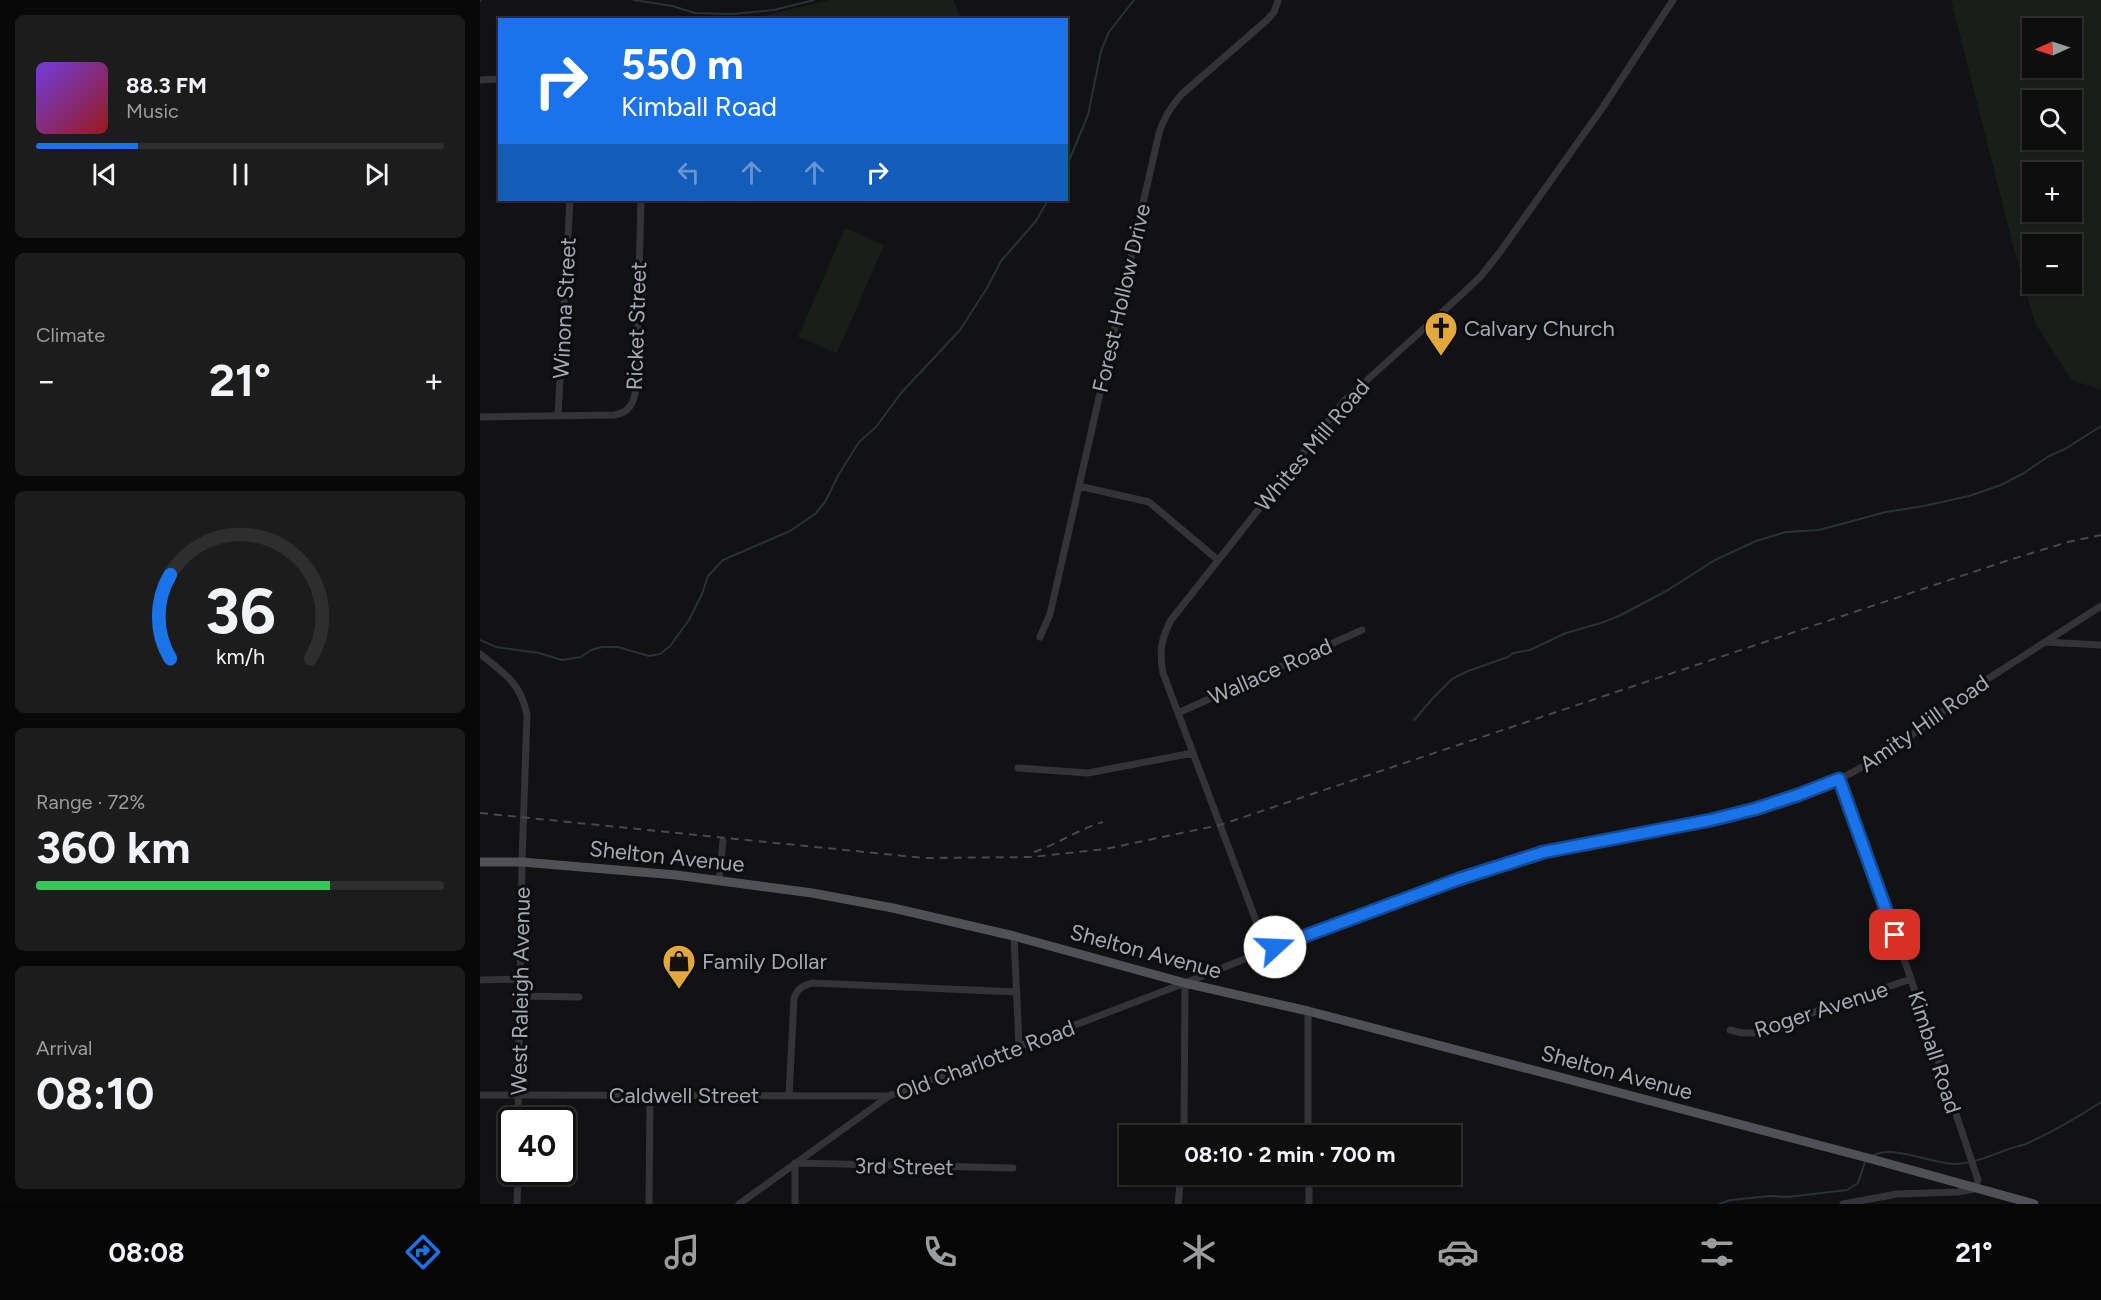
<!DOCTYPE html>
<meta charset="utf-8">
<style>
:root{--surface:#0e0e0f;--page:#1c1c1d;--text:#f1f3f6;--muted:#9b9c9e;--line:#2e2e2f;--accent:#1a73e8}
body{margin:0;font-family:Figtree,sans-serif;background:var(--page);color:var(--text);height:100vh;display:flex;flex-direction:column;font-size:22px;white-space:nowrap}
*{box-sizing:border-box;margin:0}
p{font-size:20px;color:var(--muted)}
.icon{flex:none;width:33px;height:33px;fill:none;stroke:currentColor;stroke-width:2;stroke-linecap:round;stroke-linejoin:round}
.map{position:relative;flex:1;overflow:hidden}
.drawer{display:flex;flex-direction:column;gap:15px;padding:15px;background:#080808;width:480px}
.drawer>*{flex:none}
.top-card{position:absolute;left:18px;top:18px;width:570px;height:183px;border-radius:0px;box-shadow:0 2px 4px #0004,0 0 0 2px var(--line);background:#1a73e8;color:#fff;overflow:hidden}
.needle{width:39px;rotate:267deg}
.fabs{position:absolute;left:1542px;top:18px;display:grid;gap:12px}
.fabs a{display:grid;place-items:center;width:60px;height:60px;border-radius:0px;background:var(--surface);box-shadow:0 2px 4px #0004,0 0 0 2px var(--line);font-size:30px}
.speed{position:absolute;left:18px;top:1107px;display:flex;gap:12px;font-size:30px;font-weight:700;text-align:center}
.speed>*{display:grid;place-content:center;width:78px;height:78px;border-radius:50%;background:var(--surface);box-shadow:0 2px 4px #0004,0 0 0 2px var(--line);line-height:1}
.speed .limit{border:3px solid #111;border-radius:9px;background:#fff;color:#111}
.pin{position:absolute;display:grid;place-items:center;width:51px;height:51px;color:#fff;margin:-26px;border-radius:12px;box-shadow:0 3px 9px #0006}
.me{position:absolute;width:66px;margin:-33px;rotate:70deg;stroke-linejoin:round;filter:drop-shadow(0 0 4px #0008)}
.turn{display:flex;align-items:center;gap:21px;height:126px;padding:0 24px;font-size:27px}
.turn .icon{width:78px;height:78px;stroke-width:2.5}
.turn b{display:block;font-size:42px;line-height:51px}
.lanes{display:flex;align-items:center;height:57px;padding:0 24px;background:#0003;justify-content:center;gap:30px;direction:ltr}
.lanes .off{opacity:.35}
.big{font-size:45px;font-weight:700;line-height:1.1}
.drawer .card{flex:1;display:flex;flex-direction:column;justify-content:center;gap:9px;min-width:0;padding:0 21px;border-radius:9px;background:var(--page)}
.drawer .dial{align-items:center;gap:0}
.dial svg{height:156px;overflow:visible;fill:none;stroke:var(--line);stroke-width:7;stroke-linecap:round;text-anchor:middle}
.dial text{fill:var(--text);stroke:none}
.song{display:flex;align-items:center;gap:18px}
.cover{width:72px;height:72px;border-radius:9px;background:linear-gradient(135deg,hsl(260 70% 55%),hsl(0 70% 35%))}
.played{height:6px;border-radius:3px;background:linear-gradient(90deg,var(--accent) 25%,var(--line) 25%)}
.keys{display:flex;justify-content:space-around;direction:ltr}
.heat{display:flex;justify-content:space-between;align-items:center;font-size:33px;direction:ltr}
.charge{height:9px;border-radius:4px;background:linear-gradient(90deg,#34c759 72%,var(--line) 0)}
.trip{position:absolute;left:639px;top:1125px;width:342px;height:60px;border-radius:0px;background:var(--surface);box-shadow:0 2px 4px #0004,0 0 0 2px var(--line);font-weight:700;line-height:60px;text-align:center}
.tab-bar{display:flex;height:96px;justify-content:space-around;align-items:center;background:#060606;color:var(--muted)}
.tab-bar .icon{width:42px;height:42px}
.tab-bar .active{color:var(--accent)}
.tab-bar b{font-size:27px;color:var(--text)}
main{display:flex;flex:1;min-height:0}
.map>svg:first-child{display:block}
</style>
<main>
<section class="drawer">
<div class="card">
<div class="song"><i class="cover"></i><div><b>88.3 FM</b><p>Music</p></div></div>
<div class="played"></div>
<div class="keys"><svg class="icon" aria-label="previous" viewBox="0 0 24 24"><path d="M18 5L8 12l10 7zM5 5v14"/></svg><svg class="icon" aria-label="pause" viewBox="0 0 24 24"><path d="M8 5v14M16 5v14"/></svg><svg class="icon" aria-label="next" viewBox="0 0 24 24"><path d="M6 5l10 7-10 7zM19 5v14"/></svg></div>
</div>
<div class="card"><p>Climate</p>
<div class="heat"><a>−</a><b class="big">21°</b><a>+</a></div>
</div>
<div class="card dial"><svg viewBox="0 0 100 80">
<path d="M14 69A42 42 0 1 1 86 69"/>
<path d="M14 69A42 42 0 0 1 14 26" stroke="#1a73e8"/>
<text x="50" y="56" font-size="32" font-weight="700">36</text>
<text x="50" y="72" font-size="11">km/h</text>
</svg></div>
<div class="card"><p>Range · 72%</p><b class="big">360 km</b><div class="charge"></div></div>
<div class="card"><p>Arrival</p><b class="big">08:10</b></div>
</section>
<div class="map">
<svg width="1621" height="1204" viewBox="0 0 1621 1204">
<rect width="100%" height="100%" fill="#121214"/>
<!-- green -->
<path fill="#191e1a" fill-rule="evenodd" d="M349 0H473L481 19H271Z
M1471 0H1621V390L1592 380 1555 323 1533 245ZM1552 28H1592V68H1552ZM1552 100H1592V140H1552ZM1552 172H1592V212H1552ZM1592 244V284H1552V244Z
M365 228 404 245 357 353 318 337Z"/>
<g fill="none" stroke-linecap="round" stroke-linejoin="round">
<!-- stream -->
<path stroke="#2a3136" stroke-width="2" d="M154 0 192 6 215 13 252 14 294 10 334 0
M0 1 1 0
M586 168 608 115 621 51 629 32 654 0
M0 640 16 647 59 653 82 660 101 657 111 650 122 647H138L169 656 180 654 190 646 209 620 222 594 228 576 243 560 310 531 335 514 345 502 359 474 379 442 396 427 421 393 480 330 507 288 521 261 556 221 568 200
M934 720 954 697 972 679 988 671 1028 657 1033 653 1050 650 1086 633 1121 623 1139 616 1188 590 1235 560 1276 541 1306 532 1339 530 1406 512 1444 506 1489 496 1521 485 1544 473 1569 456 1585 449 1621 426
M1392 1156C1413 1144 1449 1163 1473 1164 1492 1164 1510 1156 1526 1150 1533 1147 1542 1146 1548 1143 1574 1131 1598 1117 1621 1102
M1239 1204 1251 1200 1290 1196 1308 1197 1367 1190 1378 1183 1385 1162"/>
<!-- minor -->
<path stroke="#343438" stroke-width="7" d="M0 80 20 79
M78 416 90 200
M0 417 134 415C150 413 154 402 156 388L161 200
M599 486 669 502 738 560
M560 637 570 614 679 133C684 117 691 106 702 94L787 20 794 12 798 1
M1565 642 1621 645
M0 654C24 673 41 683 47 715L42 862 38 1120
M698 713 882 630
M538 768 608 773 713 753
M1360 779 1431 979 1498 1180 1494 1189 1478 1192 1417 1194 1363 1204
M239 880 243 841
M534 936 539 1046
M787 950 683 673C679 652 681 639 691 620L865 400 980 296 1001 276 1020 252 1123 107 1193 0
M0 980 40 979
M40 996 99 997
M828 1011V1136
M1250 1030 1262 1033H1273L1431 979
M0 1095 409 1096
M309 1096 314 998C318 988 323 985 333 983L537 992
M704 1136 705 983
M829 1174V1204
M37 1204 38 1172
M169 1204 170 1095
M259 1204 409 1096 705 983 787 950 979 879 1063 851 1231 820 1275 809 1318 795 1360 779 1388 764 1416 747 1492 689 1621 606
M315 1204V1163L533 1168
M698 1204 701 1174"/>
<!-- major -->
<path stroke="#505157" stroke-width="9" d="M0 862H42L196 875 332 893 413 908 534 936 705 983 828 1011 1388 1158 1554 1204"/>
<!-- rail -->
<path stroke="#47484d" stroke-width="2" stroke-dasharray="8 6" stroke-linecap="butt" d="M0 813 444 858 552 857 625 849 740 825 1526 561 1588 542 1621 535
M554 852C578 844 599 829 623 822"/>
</g>
<g fill="none" stroke-linecap="round" stroke-linejoin="round">
<!-- route casing -->
<g stroke="#114b97" stroke-width="15">
<path id="route" d="M795 947 979 879 1064 852 1231 820 1275 809 1318 795 1359 779 1415 935"/>
</g>
<!-- route -->
<use href="#route" stroke="#1a73e8" stroke-width="10"/>
</g>
<!-- icons -->
<defs>
<g id="church-pin" transform="scale(1.725)"><path d="M0 17L-7.5 6A9.5 9.5 0 1 1 7.5 6Z" fill="#e2a83c" stroke="#0d0d0f"/><path d="M-1.2-6h2.4v3.5h3.3v2.4h-3.3V6h-2.4V-.1h-3.3v-2.4h3.3Z" fill="#111"/></g>
<g id="shop-pin" transform="scale(1.725)"><path d="M0 17L-7.5 6A9.5 9.5 0 1 1 7.5 6Z" fill="#e2a83c" stroke="#0d0d0f"/><path d="M-5-2.5h2.3a2.7 3.5 0 0 1 5.4 0H5L5.5 6h-11ZM-1.5-2.5h3a1.5 2.3 0 0 0-3 0Z" fill="#111"/></g>
</defs>
<g fill-rule="evenodd">
<use href="#church-pin" x="961" y="328"/>
<use href="#shop-pin" x="199" y="961"/>
</g>
<g text-anchor="middle" stroke-width="6" stroke-linejoin="round" paint-order="stroke">
<!-- street labels -->
<g font-size="22" fill="#a5a9b3" stroke="#0d0d0f">
<text transform="translate(641 298) rotate(-77)" y="8">Forest Hollow Drive</text>
<text transform="translate(84 308) rotate(-87)" y="8">Winona Street</text>
<text transform="translate(156 326) rotate(-88)" y="8">Ricket Street</text>
<text transform="translate(832 445) rotate(-50)" y="8">Whites Mill Road</text>
<text transform="translate(790 671) rotate(-24)" y="8">Wallace Road</text>
<text transform="translate(1444 723) rotate(-35)" y="8">Amity Hill Road</text>
<text transform="translate(187 856) rotate(6)" y="8">Shelton Avenue</text>
<text transform="translate(666 951) rotate(15)" y="8">Shelton Avenue</text>
<text transform="translate(40 991) rotate(-89)" y="8">West Raleigh Avenue</text>
<text transform="translate(1341 1009) rotate(-18)" y="8">Roger Avenue</text>
<text transform="translate(1455 1052) rotate(72)" y="8">Kimball Road</text>
<text transform="translate(505 1060) rotate(-21)" y="8">Old Charlotte Road</text>
<text transform="translate(1137 1072) rotate(15)" y="8">Shelton Avenue</text>
<text x="204" y="1103">Caldwell Street</text>
<text transform="translate(424 1166) rotate(1)" y="8">3rd Street</text>
</g>
<!-- poi labels -->
<g font-size="22" fill="#a5a9b3" stroke="#0d0d0f" text-anchor="start">
<text x="984" y="336">Calvary Church</text>
<text x="222" y="969">Family Dollar</text>
</g>
</g>
</svg>
<div class="fabs">
<a><svg class="needle" viewBox="-14 -14 28 28"><path d="M0-13l5 13h-10z" fill="#e53935"/><path d="M0 13l5-13h-10z" fill="#9b9c9e"/></svg></a>
<a><svg class="icon" aria-label="search" viewBox="0 0 24 24"><circle cx="10" cy="10" r="6"/><path d="M15 15l6 6"/></svg></a>
<a>+</a>
<a>−</a>
</div>
<div class="speed"><div class="limit">40</div></div>
<div class="pin" style="left:1415px;top:935px;background:#d93025"><svg class="icon" aria-label="arrive" viewBox="0 0 24 24"><path d="M6 21V4h12l-3 4 3 4H6"/></svg></div>
<svg class="me" style="left:795px;top:947px" viewBox="-20 -20 40 40"><circle r="19" fill="#fff"/><path d="M0-13L10 11 0 6-10 11z" fill="#1a73e8"/></svg>
<div class="trip">08:10 · 2 min · 700 m</div>
<div class="top-card">
<div class="turn"><svg class="icon" aria-label="right" viewBox="0 0 24 24"><path d="M7 20v-9h11M14 6l5 5-5 5"/></svg><div><b>550 m</b>Kimball Road</div></div>
<div class="lanes"><svg class="icon off" aria-label="left" viewBox="0 0 24 24"><path d="M17 20v-9H6M10 6l-5 5 5 5"/></svg><svg class="icon off" aria-label="ahead" viewBox="0 0 24 24"><path d="M12 20V5M6 11l6-6 6 6"/></svg><svg class="icon off" aria-label="ahead" viewBox="0 0 24 24"><path d="M12 20V5M6 11l6-6 6 6"/></svg><svg class="icon" aria-label="right" viewBox="0 0 24 24"><path d="M7 20v-9h11M14 6l5 5-5 5"/></svg></div>
</div>
</div>
</main>
<nav class="tab-bar">
<b>08:08</b>
<svg class="icon active" aria-label="directions" viewBox="0 0 24 24"><path d="M12 3l9 9-9 9-9-9zM9 14v-3h6M13 9l2 2-2 2"/></svg>
<svg class="icon" aria-label="music" viewBox="0 0 24 24"><path d="M9 18V5l10-2v13"/><circle cx="6" cy="18" r="3"/><circle cx="16" cy="16" r="3"/></svg>
<svg class="icon" aria-label="phone" viewBox="0 0 24 24"><path d="M5 4h4l2 5-3 2q2 4 5 5l2-3 5 2v4C11 20 4 13 5 4z"/></svg>
<svg class="icon" aria-label="climate" viewBox="0 0 24 24"><path d="M12 3v18M4 7l16 10M4 17L20 7"/></svg>
<svg class="icon" aria-label="car" viewBox="0 0 24 24"><path d="M5 17H2v-5l4-1 3-4h7l3 4 3 1v5h-3M9 17h6M6 11h13"/><circle cx="7" cy="17" r="2"/><circle cx="17" cy="17" r="2"/></svg>
<svg class="icon" aria-label="filters" viewBox="0 0 24 24"><path d="M4 7h16M4 17h16"/><circle cx="9" cy="7" r="2"/><circle cx="15" cy="17" r="2"/></svg>
<b>21°</b>
</nav>
